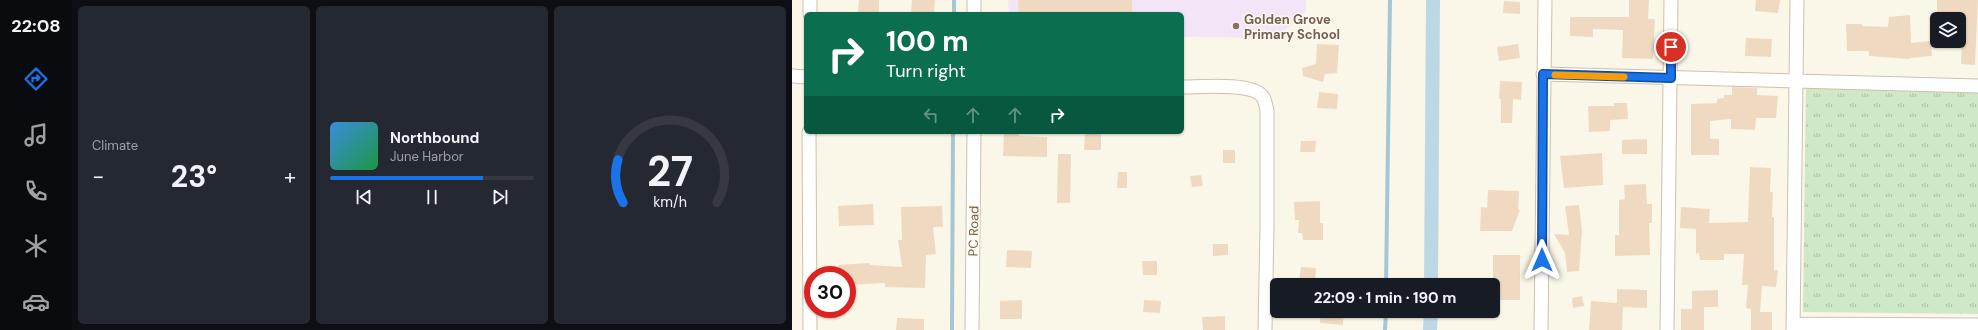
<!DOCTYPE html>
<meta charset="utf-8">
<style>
:root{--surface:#171b24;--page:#242831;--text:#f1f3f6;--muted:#9ea1a6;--line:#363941;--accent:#1a73e8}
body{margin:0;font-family:"DM Sans",sans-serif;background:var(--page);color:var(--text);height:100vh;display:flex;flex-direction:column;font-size:15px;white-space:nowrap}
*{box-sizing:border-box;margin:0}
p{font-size:13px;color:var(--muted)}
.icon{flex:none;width:22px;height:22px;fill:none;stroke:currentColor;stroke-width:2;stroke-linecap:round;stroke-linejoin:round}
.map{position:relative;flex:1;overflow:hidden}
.sheet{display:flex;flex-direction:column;gap:6px;padding:6px;background:#0d0f14;width:720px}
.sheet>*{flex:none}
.guide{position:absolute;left:12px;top:12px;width:380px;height:122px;border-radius:6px;box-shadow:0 1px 3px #0004;background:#0b6e4f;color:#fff;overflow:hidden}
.buttons{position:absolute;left:1138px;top:12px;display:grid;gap:8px}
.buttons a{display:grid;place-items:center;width:36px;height:36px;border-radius:6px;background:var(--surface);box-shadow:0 1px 3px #0004;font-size:20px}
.speed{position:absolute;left:12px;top:266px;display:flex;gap:8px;font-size:20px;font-weight:700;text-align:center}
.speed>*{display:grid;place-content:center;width:52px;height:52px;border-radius:50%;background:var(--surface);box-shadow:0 1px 3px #0004;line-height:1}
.speed .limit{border:6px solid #d22;background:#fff;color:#111}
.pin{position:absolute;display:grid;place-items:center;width:34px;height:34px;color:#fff;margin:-17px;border:2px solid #fff;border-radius:50%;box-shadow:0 1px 4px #0007}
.me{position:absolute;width:44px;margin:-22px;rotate:0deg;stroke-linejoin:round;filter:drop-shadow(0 0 3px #0008)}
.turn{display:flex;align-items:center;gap:14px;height:84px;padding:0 16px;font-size:18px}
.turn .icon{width:52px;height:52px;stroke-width:2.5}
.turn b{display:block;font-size:28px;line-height:34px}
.lanes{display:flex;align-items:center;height:38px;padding:0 16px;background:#0003;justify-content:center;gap:20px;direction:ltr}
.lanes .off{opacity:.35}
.big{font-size:30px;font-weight:700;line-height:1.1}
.sheet .widget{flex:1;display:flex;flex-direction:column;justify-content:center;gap:6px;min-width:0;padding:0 14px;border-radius:6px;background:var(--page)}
.sheet .dial{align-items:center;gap:0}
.dial svg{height:104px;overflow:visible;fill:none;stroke:var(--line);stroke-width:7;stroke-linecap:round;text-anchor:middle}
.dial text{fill:var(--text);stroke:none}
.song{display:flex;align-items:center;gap:12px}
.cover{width:48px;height:48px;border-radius:6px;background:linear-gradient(135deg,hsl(210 70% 55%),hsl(140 70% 35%))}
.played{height:4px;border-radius:2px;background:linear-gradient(90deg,var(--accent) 75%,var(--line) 75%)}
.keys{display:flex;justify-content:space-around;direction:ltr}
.heat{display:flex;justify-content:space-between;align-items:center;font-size:22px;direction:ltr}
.sheet .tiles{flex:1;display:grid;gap:6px;grid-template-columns:repeat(3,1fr)}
.trip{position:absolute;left:478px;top:278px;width:230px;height:40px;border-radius:6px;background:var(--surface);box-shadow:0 1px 3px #0004;font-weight:700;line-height:40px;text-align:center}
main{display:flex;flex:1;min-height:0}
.tabs{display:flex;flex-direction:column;width:72px;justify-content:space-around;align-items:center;background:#090b0e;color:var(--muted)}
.tabs .icon{width:28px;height:28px}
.tabs .on{color:var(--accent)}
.tabs b{font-size:18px;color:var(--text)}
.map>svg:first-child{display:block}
</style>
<main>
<nav class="tabs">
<b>22:08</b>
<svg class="icon on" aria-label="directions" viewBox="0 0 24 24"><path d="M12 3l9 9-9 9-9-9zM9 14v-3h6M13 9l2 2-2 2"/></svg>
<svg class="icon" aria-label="music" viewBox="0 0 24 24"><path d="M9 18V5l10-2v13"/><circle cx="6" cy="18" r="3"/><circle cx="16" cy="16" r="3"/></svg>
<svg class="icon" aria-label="phone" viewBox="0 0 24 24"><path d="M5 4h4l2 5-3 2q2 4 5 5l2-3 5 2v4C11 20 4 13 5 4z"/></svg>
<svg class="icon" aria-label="climate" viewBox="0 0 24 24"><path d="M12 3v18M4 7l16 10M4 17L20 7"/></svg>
<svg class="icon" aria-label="car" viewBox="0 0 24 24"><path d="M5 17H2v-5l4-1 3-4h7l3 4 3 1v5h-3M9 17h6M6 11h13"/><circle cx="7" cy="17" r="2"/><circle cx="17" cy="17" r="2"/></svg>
</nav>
<section class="sheet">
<div class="tiles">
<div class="widget"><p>Climate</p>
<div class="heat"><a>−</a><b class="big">23°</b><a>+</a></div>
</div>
<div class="widget">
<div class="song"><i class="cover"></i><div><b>Northbound</b><p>June Harbor</p></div></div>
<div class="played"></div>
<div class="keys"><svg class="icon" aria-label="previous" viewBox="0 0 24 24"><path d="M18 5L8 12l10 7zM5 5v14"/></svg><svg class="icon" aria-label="pause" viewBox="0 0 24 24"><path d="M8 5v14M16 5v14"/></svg><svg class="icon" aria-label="next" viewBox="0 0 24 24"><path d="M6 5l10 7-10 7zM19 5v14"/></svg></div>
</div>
<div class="widget dial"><svg viewBox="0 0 100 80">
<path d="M14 69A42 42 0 1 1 86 69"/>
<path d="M14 69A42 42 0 0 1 10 36" stroke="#1a73e8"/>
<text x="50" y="56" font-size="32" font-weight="700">27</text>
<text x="50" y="72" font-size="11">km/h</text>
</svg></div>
</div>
</section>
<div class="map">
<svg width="1186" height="330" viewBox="0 0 1186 330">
<defs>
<pattern id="grass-tufts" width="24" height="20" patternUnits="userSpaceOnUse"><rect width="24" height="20" fill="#cfe8c6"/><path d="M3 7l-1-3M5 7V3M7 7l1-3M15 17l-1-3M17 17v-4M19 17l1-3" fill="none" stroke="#adbfa3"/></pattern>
</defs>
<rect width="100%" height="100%" fill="#fbf7e8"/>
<!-- education -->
<path fill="#f4e4f8" d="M216 0H514V11L485 38 390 37V14H217Z"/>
<!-- grass -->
<path fill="url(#grass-tufts)" d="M1014 83 1186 85V314L1011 312Z"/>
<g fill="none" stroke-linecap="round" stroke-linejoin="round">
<!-- stream -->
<path stroke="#a4c6d5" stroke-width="4" d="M162 14V0
M594 285 598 0
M160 330 161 132
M593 330 594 311"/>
<!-- canal -->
<path stroke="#bdd8e4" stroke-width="14" d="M639 285 641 0
M638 330 639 311"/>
</g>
<!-- building -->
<path fill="#efdac1" d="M67 0H87V12H66Z
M120 0H143L142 14H119Z
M226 0H340V14H227Z
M837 0H857L856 19H863L861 59 830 58 831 30 801 29V37L778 36V17H837Z
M964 0H988L986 13 963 11Z
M1145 0H1186L1183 65 1169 64 1170 42H1169L1168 21 1167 19H1145Z
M712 1 728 2V14L711 13Z
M1118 15 1119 43 1139 41 1140 56 1118 58V59L1077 56V51H1055L1054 24H1070V26L1096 27 1097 17Z
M954 38 980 39 979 57 953 56Z
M525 44 547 45 545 73 533 74 531 82 511 76 510 68 524 64Z
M726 44 728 58 707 61 705 47Z
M708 81 730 82 729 100 721 99 720 123H709V99H707Z
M940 87 965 88V95L986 96 984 118H964L963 130 939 129V119L918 121V139H927V155H899V104L925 103V99L932 98V95H940Z
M527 92 546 94 545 109 525 108Z
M822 103H835L836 119 818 120V131L797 132 796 106H822Z
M212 132H227V136L255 137V157L211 156Z
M293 132H309V150H292Z
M855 139V154H830V140Z
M509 141H524L523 152H508Z
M431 150H443V163H431Z
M810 153 811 185 772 188 768 156Z
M266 154H279L278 203H265Z
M958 167 979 168 978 192H981L980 217H982V270H986L984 287 970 286 968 312H980V330H959V309L954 308 956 285H950L952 254H932V260H908L907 253 904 254V229L888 228 889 207 918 209 917 223 956 222Z
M326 172H335V188H325Z
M409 175 411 186 400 187 398 176Z
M854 184 855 204H860V223H857L858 255 823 256V235H827V200L833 199 832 185Z
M696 190 727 191 726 210H728L720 231H688L689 207 695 208Z
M528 201V223H531V240H511L510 233H506L507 220H503L502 202Z
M81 204 82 225 47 226 46 206Z
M787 205 790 231 787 271 775 272 773 253 762 234 777 235 773 206Z
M150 206 151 227H141L144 254 134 255 133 288 93 287V283L55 285V275H47L46 265 77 263 78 265 110 267 106 240H110L109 207Z
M421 244H436V255L421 256Z
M215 250 240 251 239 268 214 267Z
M701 255H728V300H701Z
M350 261H365V275H351Z
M509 267 524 268 523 282 507 281Z
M825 289 855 290V308L831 307 830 330H797L799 301 825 303Z
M926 290V307H912V330H889V309H900V291Z
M790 296 792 306 781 308 780 298Z
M230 300V319H208V301Z
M352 300 369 301 368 313 351 312Z
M529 311H552L551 325 528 323Z
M433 316V330H411L410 317Z
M105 318 132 319V330H104Z"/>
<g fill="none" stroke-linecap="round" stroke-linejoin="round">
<!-- street casing -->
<g stroke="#cdc0ae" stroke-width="15">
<path id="street" d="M18 14V0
M182 14V0
M751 74 1186 86
M0 76 14 77
M390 87C407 87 459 82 470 96 473 99 474 106 475 111V228L473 330
M17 132 18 330
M1002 324 1186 325
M180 330 182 132
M749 330 753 0
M875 330 879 0
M1001 330 1005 0"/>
</g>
<!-- street -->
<use href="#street" stroke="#fff" stroke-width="13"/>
</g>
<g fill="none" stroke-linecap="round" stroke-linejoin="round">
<!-- route casing -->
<g stroke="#114b97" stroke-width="10">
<path id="route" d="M750 260 751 74 879 78V47"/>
</g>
<!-- route -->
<use href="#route" stroke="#1a73e8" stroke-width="7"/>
<!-- slow -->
<path stroke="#f59e0b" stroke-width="7" d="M763 75 832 77"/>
</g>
<!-- markers -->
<circle fill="#8d6e63" stroke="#fefaee" stroke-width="1.5" cx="444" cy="26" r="4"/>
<g text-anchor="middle" stroke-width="3" stroke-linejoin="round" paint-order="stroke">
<!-- education labels -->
<g font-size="13" font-weight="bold" fill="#785e54" stroke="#fefaee" text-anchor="start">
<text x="452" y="24">Golden Grove<tspan x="452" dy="15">Primary School</tspan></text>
</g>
<!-- street labels -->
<g font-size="13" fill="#74614d" stroke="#fefaee">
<text transform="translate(181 231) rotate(-89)" y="5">PC Road</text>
</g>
</g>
</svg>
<div class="buttons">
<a><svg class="icon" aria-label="layers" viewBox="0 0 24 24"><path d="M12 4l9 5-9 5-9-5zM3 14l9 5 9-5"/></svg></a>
</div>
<div class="speed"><div class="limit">30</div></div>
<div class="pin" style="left:879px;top:47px;background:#d93025"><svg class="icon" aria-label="arrive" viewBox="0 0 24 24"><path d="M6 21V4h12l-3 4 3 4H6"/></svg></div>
<svg class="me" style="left:750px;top:260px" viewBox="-20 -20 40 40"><path d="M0-17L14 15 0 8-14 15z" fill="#1a73e8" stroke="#fff" stroke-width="4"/></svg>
<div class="trip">22:09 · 1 min · 190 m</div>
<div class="guide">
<div class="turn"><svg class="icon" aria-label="right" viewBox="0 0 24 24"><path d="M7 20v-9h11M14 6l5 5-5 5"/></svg><div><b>100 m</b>Turn right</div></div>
<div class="lanes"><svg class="icon off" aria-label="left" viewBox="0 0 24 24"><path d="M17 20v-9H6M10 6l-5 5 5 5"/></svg><svg class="icon off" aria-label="ahead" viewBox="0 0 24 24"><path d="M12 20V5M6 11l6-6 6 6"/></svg><svg class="icon off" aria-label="ahead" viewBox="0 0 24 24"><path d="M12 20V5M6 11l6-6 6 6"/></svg><svg class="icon" aria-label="right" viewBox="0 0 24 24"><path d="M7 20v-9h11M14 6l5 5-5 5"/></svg></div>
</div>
</div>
</main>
